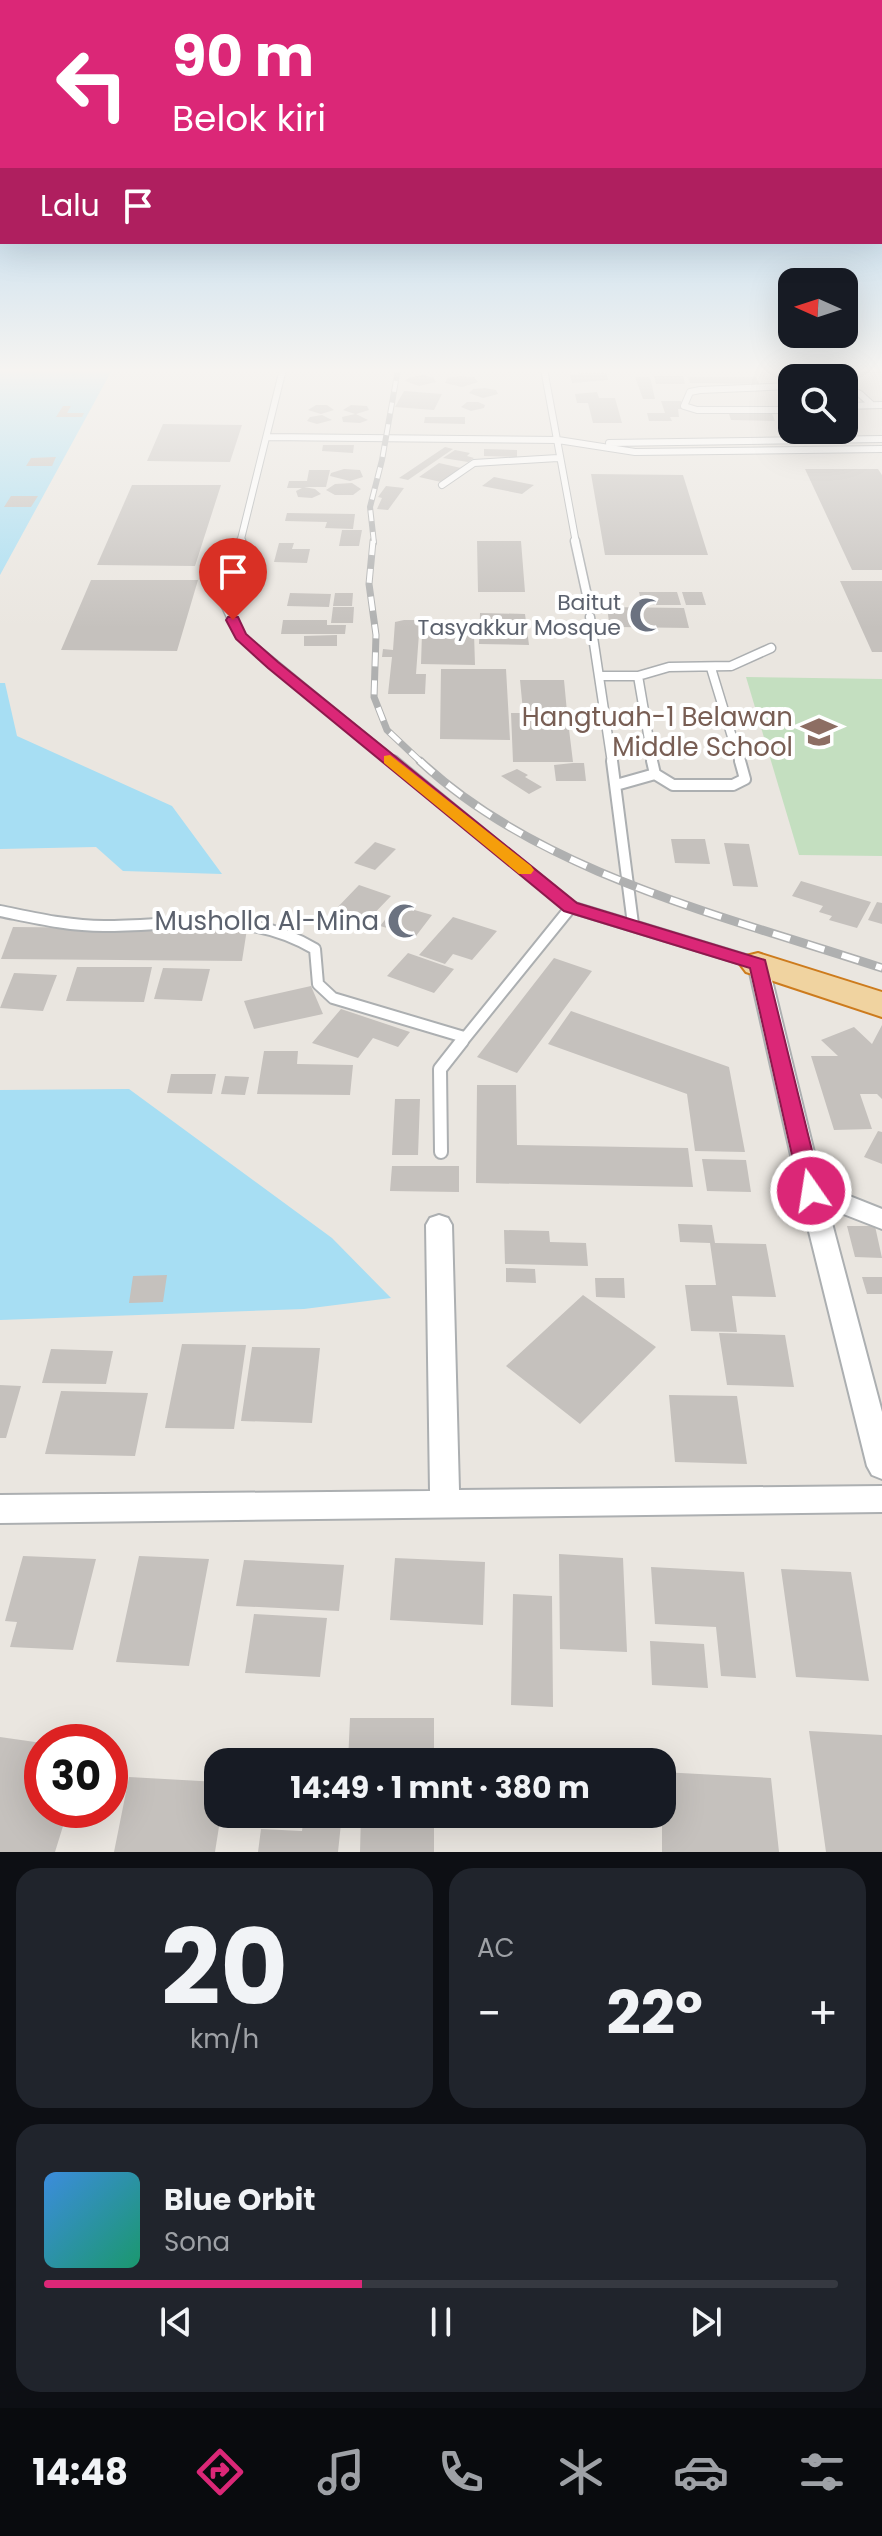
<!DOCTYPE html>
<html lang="id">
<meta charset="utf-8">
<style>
:root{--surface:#171b24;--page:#20242c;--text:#f1f3f6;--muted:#9ea1a6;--line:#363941;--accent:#db2777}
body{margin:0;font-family:Poppins,sans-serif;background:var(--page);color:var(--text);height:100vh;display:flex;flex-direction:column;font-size:30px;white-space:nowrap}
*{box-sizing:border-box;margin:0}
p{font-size:26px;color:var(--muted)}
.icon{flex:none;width:44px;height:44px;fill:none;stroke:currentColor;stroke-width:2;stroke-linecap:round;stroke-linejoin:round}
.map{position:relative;height:1852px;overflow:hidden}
.panel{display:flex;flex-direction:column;gap:16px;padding:16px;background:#0d0f14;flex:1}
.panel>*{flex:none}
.banner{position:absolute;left:0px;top:0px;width:882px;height:244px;box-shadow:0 8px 32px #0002;background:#db2777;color:#fff;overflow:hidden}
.needle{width:52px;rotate:273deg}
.controls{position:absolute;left:778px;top:268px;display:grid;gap:16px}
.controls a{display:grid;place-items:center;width:80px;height:80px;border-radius:16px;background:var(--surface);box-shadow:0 8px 32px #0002;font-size:40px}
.speed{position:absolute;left:24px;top:1724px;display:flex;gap:16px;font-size:40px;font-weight:700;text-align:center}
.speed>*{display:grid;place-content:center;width:104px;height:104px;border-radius:50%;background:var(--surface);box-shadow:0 8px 32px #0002;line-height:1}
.speed .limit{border:12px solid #d22;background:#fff;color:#111}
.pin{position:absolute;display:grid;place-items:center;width:68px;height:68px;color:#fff;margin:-82px -34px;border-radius:50% 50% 50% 0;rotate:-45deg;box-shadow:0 0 8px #0007}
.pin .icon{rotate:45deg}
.me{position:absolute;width:88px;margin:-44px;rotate:347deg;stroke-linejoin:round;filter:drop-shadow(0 0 6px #0008)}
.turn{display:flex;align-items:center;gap:28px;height:168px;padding:0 40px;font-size:36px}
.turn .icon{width:104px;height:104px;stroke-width:2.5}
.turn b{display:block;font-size:56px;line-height:68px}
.then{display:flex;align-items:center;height:76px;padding:0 40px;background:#0003;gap:16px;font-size:30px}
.big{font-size:60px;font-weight:700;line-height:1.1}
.panel .widget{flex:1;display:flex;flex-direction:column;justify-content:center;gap:12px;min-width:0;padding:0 28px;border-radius:24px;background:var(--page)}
.panel .dial{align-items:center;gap:0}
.dial b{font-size:104px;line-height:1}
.song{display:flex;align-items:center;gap:24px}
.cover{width:96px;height:96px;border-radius:12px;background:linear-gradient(135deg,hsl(210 70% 55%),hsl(160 70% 35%))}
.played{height:8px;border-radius:4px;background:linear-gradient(90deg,var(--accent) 40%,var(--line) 40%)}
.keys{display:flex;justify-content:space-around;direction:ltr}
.heat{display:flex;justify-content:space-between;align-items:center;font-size:44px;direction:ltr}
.panel .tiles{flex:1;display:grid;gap:16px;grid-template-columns:1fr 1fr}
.widget:last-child{grid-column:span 2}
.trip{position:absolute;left:204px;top:1748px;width:472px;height:80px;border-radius:24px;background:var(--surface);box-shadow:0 8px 32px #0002;font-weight:700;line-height:80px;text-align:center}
.menu{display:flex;height:128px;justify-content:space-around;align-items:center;background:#090b0e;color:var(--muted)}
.menu .icon{width:56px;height:56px}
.menu .current{color:var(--accent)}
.menu b{font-size:36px;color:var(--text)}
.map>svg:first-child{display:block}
</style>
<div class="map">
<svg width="882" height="1852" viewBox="0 0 882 1852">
<rect width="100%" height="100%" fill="#eae6e0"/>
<!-- green -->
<path fill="#c4dfc0" d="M746 677 882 679V856L799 855Z"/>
<!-- water -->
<path fill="#a7def3" d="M0 369H140L112 370 0 575Z
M0 683H5L17 736 172 806 222 874 123 871 96 847 0 849Z
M129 1089 332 1238 391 1298 304 1309 0 1320V1090Z"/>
<!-- building -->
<path fill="#c5c1bd" d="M624 369H749V371L625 372Z
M580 373H606L608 380 572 383 570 375Z
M423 375 434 378 436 382 419 386 405 381 410 377Z
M460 376 474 377 478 382 462 387 445 383 447 378Z
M654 376H683L685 384H656Z
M635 377H650L655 399H643Z
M688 377H756L759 384 690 383Z
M485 388 496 390 498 394 483 398 469 393 473 389Z
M404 391 442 394 434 410 395 407Z
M597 392 599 398H615L622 423H593L588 403H577L575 394Z
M661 401H681L684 409H678L679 417H670L672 421H649L647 413H665Z
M478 402 485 405 484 408 471 411 461 407 467 402Z
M316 405H327L334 410 321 414 308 410Z
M351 405 367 406 369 410 356 414 368 420 360 423 343 422 342 417 355 414 343 410Z
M63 406H71L67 413H84L82 417H56Z
M729 414H772L775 421 731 420Z
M322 415 332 420 317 424 307 421 310 417Z
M425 417H465V424L424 423Z
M163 424 242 425 230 462 147 461Z
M323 445H354L353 453 322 451Z
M445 447 453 449 408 480 399 478Z
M484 449 517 450V457L484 456Z
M455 450 470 453 467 456 474 458 468 462 443 458Z
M56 457 52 466H26L31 458Z
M439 463 461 468 441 482 419 477Z
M344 469 360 470 363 477 350 481 330 476 331 473Z
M805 469H878L882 475V570H852Z
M309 470H330L326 487H304L315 489 321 494 312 498 298 497 296 491 302 488H287L289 481H307Z
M591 474 683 475 708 555H605Z
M494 477 534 485 522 494 482 486Z
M352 483 361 489 353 495H335L326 490 335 484Z
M132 485H221L195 566 97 565Z
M386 486 404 488 388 510 377 509 382 498 378 497Z
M11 496H38L31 507H4Z
M287 513 355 514 353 529 325 528 327 522 285 521Z
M342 530H362L359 546H339Z
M477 541H521L525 592H478Z
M279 543H294L292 549H310L307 563 274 562Z
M91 580H198L177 651 61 650Z
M840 581H882V652H872Z
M639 592H677L681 605H642Z
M682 592H702L706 605H686Z
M290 593 331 594 329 607 287 606Z
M335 593H353L352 606H333Z
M333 607H354L353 623H331Z
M607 607 684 608 689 628 619 627 618 622H609Z
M480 613 525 614 529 645 479 644Z
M283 620H327V625H346L345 634H281Z
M404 620H420L416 674H426L425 694H388L392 657H382L383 649 393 650 395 622Z
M422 633H474L475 665 421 664Z
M337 635V646H304V636Z
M441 669H506L510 740 440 739Z
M520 680H564L567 712 523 711Z
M511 713H567L573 762H513Z
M573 763H584L586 781H556L554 765Z
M517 769 528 775 525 777 542 787 529 794 501 776Z
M671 839H705L710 864 675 863Z
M375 842 396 849 375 870 354 863Z
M724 843 749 844 758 887 733 886Z
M801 881 871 902 857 928 829 920 832 916 819 912 823 906 792 896Z
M359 885 391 896 365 923 333 912Z
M877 902 882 903V924L868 920Z
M397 905 432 915 416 936 380 926Z
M453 917 497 931 472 960 453 954 445 964 419 955Z
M13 927 247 929 242 961 1 959Z
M408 953 454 969 434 993 387 976Z
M554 958 592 971 517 1073 477 1057Z
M77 967H152L144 1002 66 1001Z
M163 968 210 969 202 1001 154 999Z
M14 973 57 975 43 1011 0 1008Z
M311 986 323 1014 254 1029 244 1001Z
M341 1009 410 1032 398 1047 373 1038 358 1058 312 1043Z
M571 1011 729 1067 745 1152 695 1151 687 1094 548 1044Z
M882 1025V1099L877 1094H860L872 1129 834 1130 811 1056H838L821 1040 854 1027 872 1044Z
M264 1051H298L297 1064 353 1065 350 1095 257 1094Z
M171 1074H216L212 1094 167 1093Z
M225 1076 249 1077 245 1095 221 1094Z
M477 1085H516L517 1145 688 1148 693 1187 476 1183Z
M395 1099H420L418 1155H392Z
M878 1131 882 1132V1164L864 1157Z
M702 1159 746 1160 751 1192 707 1191Z
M392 1166H459V1192L390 1191Z
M678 1224 712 1225 715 1243 766 1244 776 1297 732 1296 737 1332 691 1331 685 1285H716L710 1243 680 1242Z
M847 1226H875L882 1258 855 1257Z
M504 1230 549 1231 550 1242 586 1243 588 1266 505 1264Z
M506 1268 535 1269 536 1283 506 1282Z
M167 1275 163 1302 129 1303 133 1276Z
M862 1277H882V1294H867Z
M595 1278H624L625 1298 596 1297Z
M583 1295 656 1347 580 1424 506 1366Z
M719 1333 785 1335 794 1387 727 1385Z
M182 1344 246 1345 234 1429 165 1428Z
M252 1347 320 1348 312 1423 241 1421Z
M51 1349 113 1351 106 1384 42 1383Z
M0 1385 21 1386 6 1438H0Z
M61 1391 148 1393 135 1456 45 1454Z
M669 1395 737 1396 747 1464 675 1462Z
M559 1554 623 1558 627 1652 560 1649Z
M23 1556 96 1559 73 1650 10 1647 17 1622 5 1621Z
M139 1556 209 1559 189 1666 116 1662Z
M395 1558 485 1562 483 1625 390 1620Z
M244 1560 344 1565 339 1611 236 1606Z
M651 1567 744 1572 756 1678 721 1676 716 1627 655 1624Z
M781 1569 851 1572 869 1681 796 1677Z
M513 1594 552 1596 553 1707 511 1705Z
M254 1614 327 1618 320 1677 245 1673Z
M650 1641 704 1644 708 1688 652 1685Z
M350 1718H434V1762H348Z
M809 1731 882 1735V1852H826Z
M0 1737 42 1743V1810H68L55 1852H0Z
M662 1772 771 1778 779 1852H662Z
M129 1777 218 1782V1814H221L215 1852H114Z
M304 1814H342L338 1852H258L261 1829 302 1831Z
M361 1814H434V1852H360Z"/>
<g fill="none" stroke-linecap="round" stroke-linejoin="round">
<!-- service-far3 casing -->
<g stroke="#acafb1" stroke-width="8">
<path id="service-far3" d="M544 369 576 543
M851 369H882
M792 386 700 390 690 392 684 406 697 410H792
M844 387 860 394 871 404
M844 406 882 405
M267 437 558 440 635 452 882 449
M609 443 882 439
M442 485 474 463 558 458
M240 543 283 369"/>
</g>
<!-- service-far2 casing -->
<g stroke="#acafb1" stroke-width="11">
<path id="service-far2" d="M241 541 225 604 240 636 395 763
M575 541 588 600
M590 617 612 763
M711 668 740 763
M599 676H638
M653 763 638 676 669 667 731 666 771 648"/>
</g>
<!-- service-far1 casing -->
<g stroke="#acafb1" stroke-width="14">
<path id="service-far1" d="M393 761 571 907 755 963
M612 761 633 924
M655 774 673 785H733L745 779 740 761
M616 785 655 774 652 761
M0 911C35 918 68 926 104 926 180 926 246 908 315 949L318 984 333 998 464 1037
M461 1043 571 907"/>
</g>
<!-- service casing -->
<g stroke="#acafb1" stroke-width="16">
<path id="service" d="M441 1152 440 1069 462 1041"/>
</g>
<!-- minor casing -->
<g stroke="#acafb1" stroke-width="4">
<path id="minor" d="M758 957 768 964 822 1185 882 1209V1229L828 1208 882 1412V1479L872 1475 867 1466 799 1191 748 964Z
M439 1215 448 1218 452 1225 459 1490 882 1486V1512L0 1523V1495L430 1491 426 1225 430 1218Z"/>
</g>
<!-- trunk casing -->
<g stroke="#cd7b1d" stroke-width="4">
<path id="trunk" d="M758 953 882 992V1017L746 972 740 964 746 956Z"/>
</g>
<!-- service-far3 -->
<use href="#service-far3" stroke="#fff" stroke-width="6"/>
<!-- service-far2 -->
<use href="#service-far2" stroke="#fff" stroke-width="8"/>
<!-- service-far1 -->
<use href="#service-far1" stroke="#fff" stroke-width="10"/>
<!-- service -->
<use href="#service" stroke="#fff" stroke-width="12"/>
<!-- minor -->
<use href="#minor" fill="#fff" fill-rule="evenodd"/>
<!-- trunk -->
<use href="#trunk" fill="#f0d3a0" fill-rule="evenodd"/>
<!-- rail-far2 casing -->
<g stroke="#afb0b0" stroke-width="6">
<path id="rail-far2" d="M374 543 370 507 382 460 398 369"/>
</g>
<!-- rail-far1 casing -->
<g stroke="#afb0b0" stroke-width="7">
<path id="rail-far1" d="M373 541 369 584 376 635 374 697 387 730 422 763"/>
</g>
<!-- rail casing -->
<g stroke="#afb0b0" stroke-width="9">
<path id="rail" d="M420 761C541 874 728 917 882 968"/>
</g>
<!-- rail-far2 -->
<use href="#rail-far2" stroke="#fff" stroke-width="4" stroke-dasharray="11" stroke-linecap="butt"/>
<!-- rail-far1 -->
<use href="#rail-far1" stroke="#fff" stroke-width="5" stroke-dasharray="14" stroke-linecap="butt"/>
<!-- rail -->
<use href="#rail" stroke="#fff" stroke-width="6" stroke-dasharray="18" stroke-linecap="butt"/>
</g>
<!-- sky -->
<linearGradient id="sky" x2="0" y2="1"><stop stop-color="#8ec5ec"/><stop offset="0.59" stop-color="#f6f4f1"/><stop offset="1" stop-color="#f6f4f1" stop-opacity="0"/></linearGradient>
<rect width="882" height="628" fill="url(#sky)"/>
<!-- route -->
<path fill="#db2777" stroke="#8e194d" stroke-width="2" d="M228 617H238L246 634 278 662 577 903 765 960 822 1191 819 1197 811 1200 803 1197 800 1191 750 968 564 911 268 668 236 639 226 620Z"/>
<!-- slow -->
<path fill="#f59e0b" d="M390 755 531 866 534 870 531 874H519L384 763V756Z"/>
<!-- icons -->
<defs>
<g id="mosque-bare" transform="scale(2.76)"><path d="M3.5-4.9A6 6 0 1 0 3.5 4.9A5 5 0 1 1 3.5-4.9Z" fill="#6b7280" stroke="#fff" stroke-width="2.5" paint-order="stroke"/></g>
<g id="school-bare" transform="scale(2.76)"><path d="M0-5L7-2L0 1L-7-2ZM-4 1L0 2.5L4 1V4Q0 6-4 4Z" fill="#8d6e63" stroke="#fff" stroke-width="2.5" paint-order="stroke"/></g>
</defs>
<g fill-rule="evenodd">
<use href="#mosque-bare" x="647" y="615"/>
<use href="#school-bare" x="819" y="732"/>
<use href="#mosque-bare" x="405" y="921"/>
</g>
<g text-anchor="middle" stroke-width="8" stroke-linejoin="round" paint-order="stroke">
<!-- far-worship labels -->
<g font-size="22" fill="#5b616d" stroke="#fff" text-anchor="end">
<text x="621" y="610">Baitut<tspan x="621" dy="25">Tasyakkur Mosque</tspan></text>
</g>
<!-- education labels -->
<g font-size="26" fill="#785e54" stroke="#fff" text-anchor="end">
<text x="793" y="726">Hangtuah-1 Belawan<tspan x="793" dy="30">Middle School</tspan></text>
</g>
<!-- worship labels -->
<g font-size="26" fill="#5b616d" stroke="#fff" text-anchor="end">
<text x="379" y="930">Musholla Al-Mina</text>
</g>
</g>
</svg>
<div class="controls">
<a><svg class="needle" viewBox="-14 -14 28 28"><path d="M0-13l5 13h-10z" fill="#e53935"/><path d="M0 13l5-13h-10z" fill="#9ea1a6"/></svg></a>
<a><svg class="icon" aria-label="search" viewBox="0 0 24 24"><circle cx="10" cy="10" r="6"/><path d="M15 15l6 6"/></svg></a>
</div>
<div class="speed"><div class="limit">30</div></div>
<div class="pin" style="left:233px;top:620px;background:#d93025"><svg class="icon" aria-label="arrive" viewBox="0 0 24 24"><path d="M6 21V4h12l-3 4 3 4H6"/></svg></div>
<svg class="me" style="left:811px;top:1191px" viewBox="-20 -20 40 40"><circle r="17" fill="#db2777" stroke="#fff" stroke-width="3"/><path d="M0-11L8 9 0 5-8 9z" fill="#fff"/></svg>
<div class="trip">14:49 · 1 mnt · 380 m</div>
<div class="banner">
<div class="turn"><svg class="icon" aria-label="left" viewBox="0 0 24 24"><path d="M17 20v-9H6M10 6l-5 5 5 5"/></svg><div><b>90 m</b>Belok kiri</div></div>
<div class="then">Lalu<svg class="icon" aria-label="arrive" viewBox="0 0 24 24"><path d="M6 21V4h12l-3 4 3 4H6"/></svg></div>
</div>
</div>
<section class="panel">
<div class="tiles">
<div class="widget dial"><b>20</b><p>km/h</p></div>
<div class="widget"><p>AC</p>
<div class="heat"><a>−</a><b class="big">22°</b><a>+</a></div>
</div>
<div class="widget">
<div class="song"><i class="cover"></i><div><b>Blue Orbit</b><p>Sona</p></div></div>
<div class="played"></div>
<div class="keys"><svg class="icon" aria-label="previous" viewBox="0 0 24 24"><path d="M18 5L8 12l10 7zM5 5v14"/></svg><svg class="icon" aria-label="pause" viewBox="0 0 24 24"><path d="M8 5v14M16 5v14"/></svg><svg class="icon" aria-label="next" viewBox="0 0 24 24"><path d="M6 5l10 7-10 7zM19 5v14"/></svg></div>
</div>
</div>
</section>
<nav class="menu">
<b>14:48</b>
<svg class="icon current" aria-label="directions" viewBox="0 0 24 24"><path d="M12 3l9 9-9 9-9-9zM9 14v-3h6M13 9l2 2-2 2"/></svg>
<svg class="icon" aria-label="music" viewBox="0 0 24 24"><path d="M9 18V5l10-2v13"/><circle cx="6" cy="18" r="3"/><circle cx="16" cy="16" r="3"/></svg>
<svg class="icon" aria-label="phone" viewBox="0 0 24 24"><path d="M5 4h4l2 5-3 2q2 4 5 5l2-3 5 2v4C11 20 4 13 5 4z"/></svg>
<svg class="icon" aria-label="climate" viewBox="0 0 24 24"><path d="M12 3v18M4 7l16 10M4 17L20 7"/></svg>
<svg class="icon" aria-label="car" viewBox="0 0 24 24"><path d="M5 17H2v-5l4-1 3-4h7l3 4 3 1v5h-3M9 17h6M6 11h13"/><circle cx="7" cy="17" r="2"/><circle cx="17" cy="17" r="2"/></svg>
<svg class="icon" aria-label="filters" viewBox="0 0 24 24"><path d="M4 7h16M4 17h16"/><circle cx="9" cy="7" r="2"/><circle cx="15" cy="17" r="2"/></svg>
</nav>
